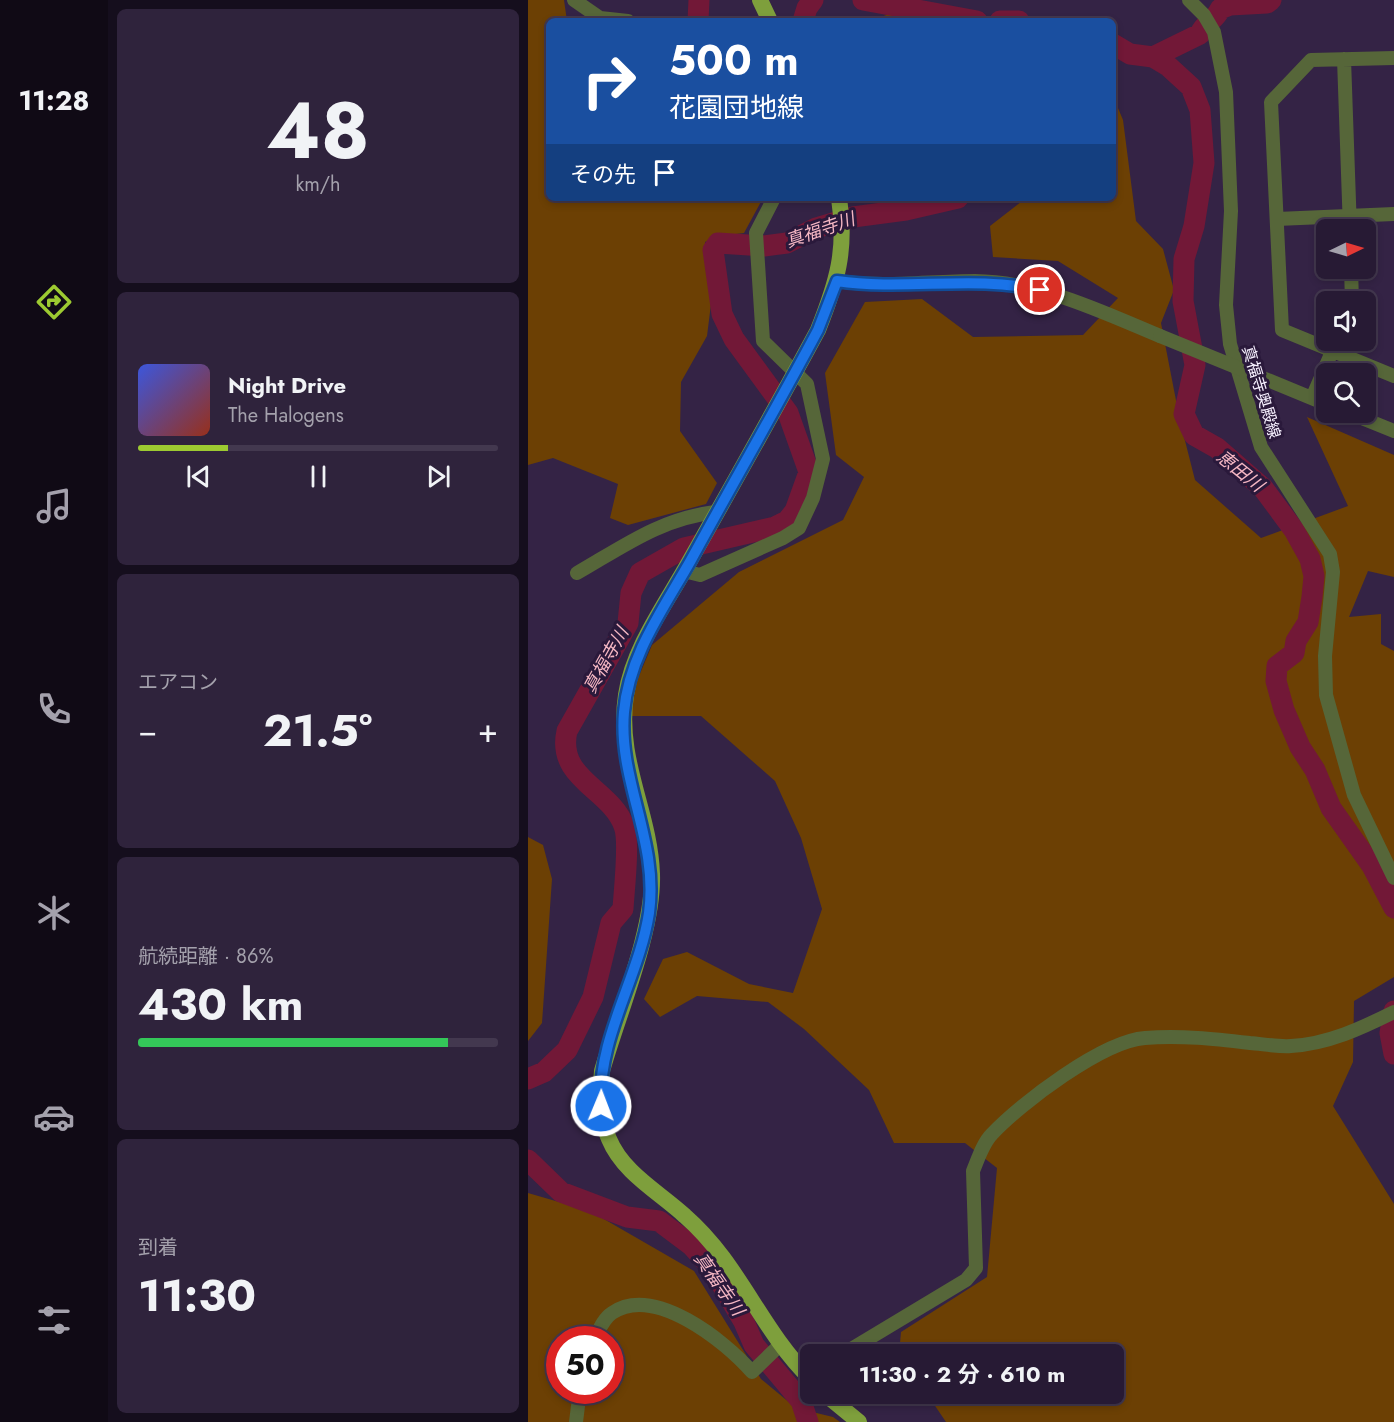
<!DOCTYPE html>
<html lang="ja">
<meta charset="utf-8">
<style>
:root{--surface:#271a34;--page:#2f233c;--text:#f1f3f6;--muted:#a4a1ac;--line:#43384f;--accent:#9dca31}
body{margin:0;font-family:Jost,"Noto Sans JP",sans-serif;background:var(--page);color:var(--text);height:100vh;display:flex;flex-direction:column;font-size:22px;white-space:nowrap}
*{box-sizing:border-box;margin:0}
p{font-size:20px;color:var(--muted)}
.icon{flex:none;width:33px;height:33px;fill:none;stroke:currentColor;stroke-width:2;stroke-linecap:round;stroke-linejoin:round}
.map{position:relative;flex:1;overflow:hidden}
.drawer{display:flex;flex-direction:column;gap:9px;padding:9px;background:#150e1d;width:420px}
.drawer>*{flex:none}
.hud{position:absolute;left:18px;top:18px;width:570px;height:183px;border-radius:9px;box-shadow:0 3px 9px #0003,0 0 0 2px var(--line);background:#1a4fa0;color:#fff;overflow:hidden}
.needle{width:39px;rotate:85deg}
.tools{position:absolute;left:788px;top:219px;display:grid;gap:12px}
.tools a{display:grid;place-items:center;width:60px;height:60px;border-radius:9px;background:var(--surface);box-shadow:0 3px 9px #0003,0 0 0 2px var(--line);font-size:30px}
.speed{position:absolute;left:18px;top:1326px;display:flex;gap:12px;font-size:30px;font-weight:700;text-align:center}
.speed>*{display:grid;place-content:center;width:78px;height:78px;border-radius:50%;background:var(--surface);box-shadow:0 3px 9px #0003,0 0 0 2px var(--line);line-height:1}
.speed .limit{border:9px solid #d22;background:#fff;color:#111}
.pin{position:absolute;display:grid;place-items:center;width:51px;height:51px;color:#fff;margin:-26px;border:3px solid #fff;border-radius:50%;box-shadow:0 2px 6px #0007}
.me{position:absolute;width:66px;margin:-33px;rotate:1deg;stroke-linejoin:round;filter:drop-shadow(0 0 4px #0008)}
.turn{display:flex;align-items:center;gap:21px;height:126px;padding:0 24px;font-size:27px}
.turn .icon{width:78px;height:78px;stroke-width:2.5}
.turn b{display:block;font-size:42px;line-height:51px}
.then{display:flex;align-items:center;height:57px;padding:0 24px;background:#0003;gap:12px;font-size:22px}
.big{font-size:45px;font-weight:700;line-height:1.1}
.drawer .widget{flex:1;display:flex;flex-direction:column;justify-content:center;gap:9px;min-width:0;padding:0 21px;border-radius:9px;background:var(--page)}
.drawer .dial{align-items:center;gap:0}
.dial b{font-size:78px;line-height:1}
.song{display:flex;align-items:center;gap:18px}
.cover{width:72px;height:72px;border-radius:9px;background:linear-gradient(135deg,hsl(230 70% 55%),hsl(10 70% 35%))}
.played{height:6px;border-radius:3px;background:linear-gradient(90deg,var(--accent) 25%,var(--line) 25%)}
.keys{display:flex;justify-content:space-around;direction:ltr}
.heat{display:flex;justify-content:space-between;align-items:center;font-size:33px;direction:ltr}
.charge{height:9px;border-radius:4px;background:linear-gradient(90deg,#34c759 86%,var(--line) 0)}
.trip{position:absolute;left:272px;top:1344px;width:324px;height:60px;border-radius:9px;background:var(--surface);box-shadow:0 3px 9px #0003,0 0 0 2px var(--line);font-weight:700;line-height:60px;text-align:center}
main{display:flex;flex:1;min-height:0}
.tab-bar{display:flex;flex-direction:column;width:108px;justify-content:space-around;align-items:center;background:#100a15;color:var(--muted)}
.tab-bar .icon{width:42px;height:42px}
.tab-bar .current{color:var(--accent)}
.tab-bar b{font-size:27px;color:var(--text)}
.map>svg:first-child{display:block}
</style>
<main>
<nav class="tab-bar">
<b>11:28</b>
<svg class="icon current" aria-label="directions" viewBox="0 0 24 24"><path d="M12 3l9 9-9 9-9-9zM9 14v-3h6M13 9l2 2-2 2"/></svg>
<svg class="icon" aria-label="music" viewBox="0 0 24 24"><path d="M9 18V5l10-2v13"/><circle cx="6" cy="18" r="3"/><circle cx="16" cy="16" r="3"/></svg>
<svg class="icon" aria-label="phone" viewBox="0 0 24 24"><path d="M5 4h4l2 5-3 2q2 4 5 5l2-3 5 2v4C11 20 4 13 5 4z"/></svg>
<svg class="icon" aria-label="climate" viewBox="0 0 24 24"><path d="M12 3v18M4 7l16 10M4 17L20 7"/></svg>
<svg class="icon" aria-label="car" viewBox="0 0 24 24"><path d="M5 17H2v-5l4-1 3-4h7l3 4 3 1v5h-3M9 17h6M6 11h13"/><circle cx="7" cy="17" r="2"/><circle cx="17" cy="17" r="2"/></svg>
<svg class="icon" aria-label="filters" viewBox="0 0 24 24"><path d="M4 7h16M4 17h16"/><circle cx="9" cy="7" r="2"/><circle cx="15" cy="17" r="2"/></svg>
</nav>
<section class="drawer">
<div class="widget dial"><b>48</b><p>km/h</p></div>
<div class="widget">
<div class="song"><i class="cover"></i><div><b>Night Drive</b><p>The Halogens</p></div></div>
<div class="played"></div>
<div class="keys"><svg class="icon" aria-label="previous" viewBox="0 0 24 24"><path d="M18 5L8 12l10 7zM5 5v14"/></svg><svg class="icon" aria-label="pause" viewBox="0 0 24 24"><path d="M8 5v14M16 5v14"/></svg><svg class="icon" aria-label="next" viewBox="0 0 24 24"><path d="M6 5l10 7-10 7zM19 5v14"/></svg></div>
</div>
<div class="widget"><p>エアコン</p>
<div class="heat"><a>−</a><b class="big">21.5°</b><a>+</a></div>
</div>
<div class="widget"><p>航続距離 · 86%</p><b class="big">430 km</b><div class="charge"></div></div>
<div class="widget"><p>到着</p><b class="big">11:30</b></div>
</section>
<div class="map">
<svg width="866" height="1422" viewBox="0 0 866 1422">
<rect width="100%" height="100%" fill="#342345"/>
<!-- green -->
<path fill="#6c4004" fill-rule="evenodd" d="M0 0H36L39 21H21V198H235L216 233 192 236 177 242 183 304 179 336 153 382 152 431 189 483 178 504 100 525 82 518 90 484 25 458 0 465Z
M379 8 397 21H341Z
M585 96 595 120 608 221 635 249 646 290 633 323 652 421 667 480 733 538 820 506 779 417 866 455V577L840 571 821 617 853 614V644L866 651V977L826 1001 825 1062 805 1106 866 1204V1422H418L399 1394H585V1354H371L373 1332 459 1277 469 1168 437 1143H366L341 1090 276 1029 240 1002 169 996 132 1017 116 999 135 959 159 952 221 984 265 993 294 909 273 838 247 781 173 716H94L124 645 211 572 315 520 336 477 308 455 297 373 337 302 394 299 445 337 555 335 590 298 530 261 465 257 462 226 498 198H585Z
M0 837 15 845 24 879 14 1023 0 1041Z
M0 1193 62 1211 166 1271 233 1379 268 1408 305 1417 312 1422H0ZM32 1340H82V1390H32Z"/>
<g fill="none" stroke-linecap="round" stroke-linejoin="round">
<!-- river -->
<path stroke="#721837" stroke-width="21" d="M335 0 449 21
M170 21 171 0
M275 21 279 8 285 0
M472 21H491
M585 44 602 54 625 57 640 66 663 87 672 110 676 163 666 226 656 259 655 301 667 365 656 414 666 435 689 448 735 488 766 530 782 559 786 576 784 597 780 622 768 641 766 653 749 666 748 681 756 710 772 747 787 770 803 808 844 866 866 908
M625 57 672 34C676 23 688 20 692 9L702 5 739 3 743 0
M866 1011 862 1033 866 1054
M0 1079 16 1072 39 1050 65 997 83 923 95 909C96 891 102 840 96 826 83 789 28 779 39 731L100 623 103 593 112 573 156 548 247 527 259 521 267 511 281 472 260 413 206 339 194 314 185 250 190 243 236 246 259 243 288 228 325 217 378 210 430 198
M0 1160 33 1192 99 1217 131 1221 163 1245 184 1268 216 1322 226 1345 273 1401 280 1422"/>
<!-- minor -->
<path stroke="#566639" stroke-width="14" d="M46 0 72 18 100 21
M661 0 676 15 686 32 698 92 703 211 698 305 702 344 733 447 802 554 805 572 797 656 798 695 826 795 866 878
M866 58 783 60 743 102 754 330 866 376
M816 59 822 230
M749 219 866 214
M823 268 824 302
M309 281C356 288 401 281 447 281 513 282 572 311 632 336
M730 376 798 404
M784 398 809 340
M819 412 866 431
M156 571 172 575 255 538 271 528 285 498 295 459 279 384 235 341 228 233 246 198
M49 573C96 546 132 519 187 512
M66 1340C71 1330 75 1319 84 1313 126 1284 197 1341 224 1372L253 1344
M315 1354 438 1280 448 1268 445 1171C450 1159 455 1143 464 1134 493 1103 575 1041 617 1038 652 1035 687 1039 722 1043 735 1044 750 1047 763 1046 800 1044 834 1028 866 1012
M48 1422 52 1390"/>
<!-- major -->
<path stroke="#7e9f3c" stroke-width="16" d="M232 0 242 21
M282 1378C232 1329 212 1264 157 1216 131 1192 95 1173 81 1139 71 1117 72 1094 74 1071 90 1014 126 931 124 874 122 812 88 760 98 695 105 648 137 605 160 564 204 486 248 408 290 330 309 282 319 250 311 198
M297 1394 331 1422"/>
<!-- minor-bridge -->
<path stroke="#566639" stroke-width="14" d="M632 336 730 376"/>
</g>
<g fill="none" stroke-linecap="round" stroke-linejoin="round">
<!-- route casing -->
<g stroke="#114b97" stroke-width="15">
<path id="route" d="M73 1106C69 1038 111 978 121 913 131 841 90 781 96 712 101 655 136 608 163 560 205 483 249 407 290 330L309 281C377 291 445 275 512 290"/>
</g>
<!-- route -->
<use href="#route" stroke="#1a73e8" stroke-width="10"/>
</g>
<g text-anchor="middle" stroke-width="6" stroke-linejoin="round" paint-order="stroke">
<!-- street labels -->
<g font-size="16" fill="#f7f1ff" stroke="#2a193b">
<text transform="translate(734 392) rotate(73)" y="6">真福寺奥殿線</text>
</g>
<!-- water labels -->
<g font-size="18" font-style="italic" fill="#f5b7c3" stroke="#2a193b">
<text transform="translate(292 230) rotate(-19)" y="6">真福寺川</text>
<text transform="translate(712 471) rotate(39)" y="6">恵田川</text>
<text transform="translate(78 660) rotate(-61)" y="6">真福寺川</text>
<text transform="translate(191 1284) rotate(55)" y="6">真福寺川</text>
</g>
</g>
</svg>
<div class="tools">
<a><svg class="needle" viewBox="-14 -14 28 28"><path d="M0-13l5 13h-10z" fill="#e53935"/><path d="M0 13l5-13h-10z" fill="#a4a1ac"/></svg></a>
<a><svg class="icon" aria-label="sound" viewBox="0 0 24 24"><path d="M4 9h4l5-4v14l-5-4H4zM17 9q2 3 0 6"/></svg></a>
<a><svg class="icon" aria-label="search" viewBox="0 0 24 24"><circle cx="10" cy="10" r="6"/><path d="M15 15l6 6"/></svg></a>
</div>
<div class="speed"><div class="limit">50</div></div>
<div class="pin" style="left:512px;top:290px;background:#d93025"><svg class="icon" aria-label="arrive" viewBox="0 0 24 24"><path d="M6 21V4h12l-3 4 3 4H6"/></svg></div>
<svg class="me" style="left:73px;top:1106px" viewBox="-20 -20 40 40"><circle r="17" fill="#1a73e8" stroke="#fff" stroke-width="3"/><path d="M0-11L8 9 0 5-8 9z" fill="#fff"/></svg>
<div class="trip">11:30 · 2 分 · 610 m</div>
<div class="hud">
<div class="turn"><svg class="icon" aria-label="right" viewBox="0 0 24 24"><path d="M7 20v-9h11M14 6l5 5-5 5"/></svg><div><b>500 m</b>花園団地線</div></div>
<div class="then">その先<svg class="icon" aria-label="arrive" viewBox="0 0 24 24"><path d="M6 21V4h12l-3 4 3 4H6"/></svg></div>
</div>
</div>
</main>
